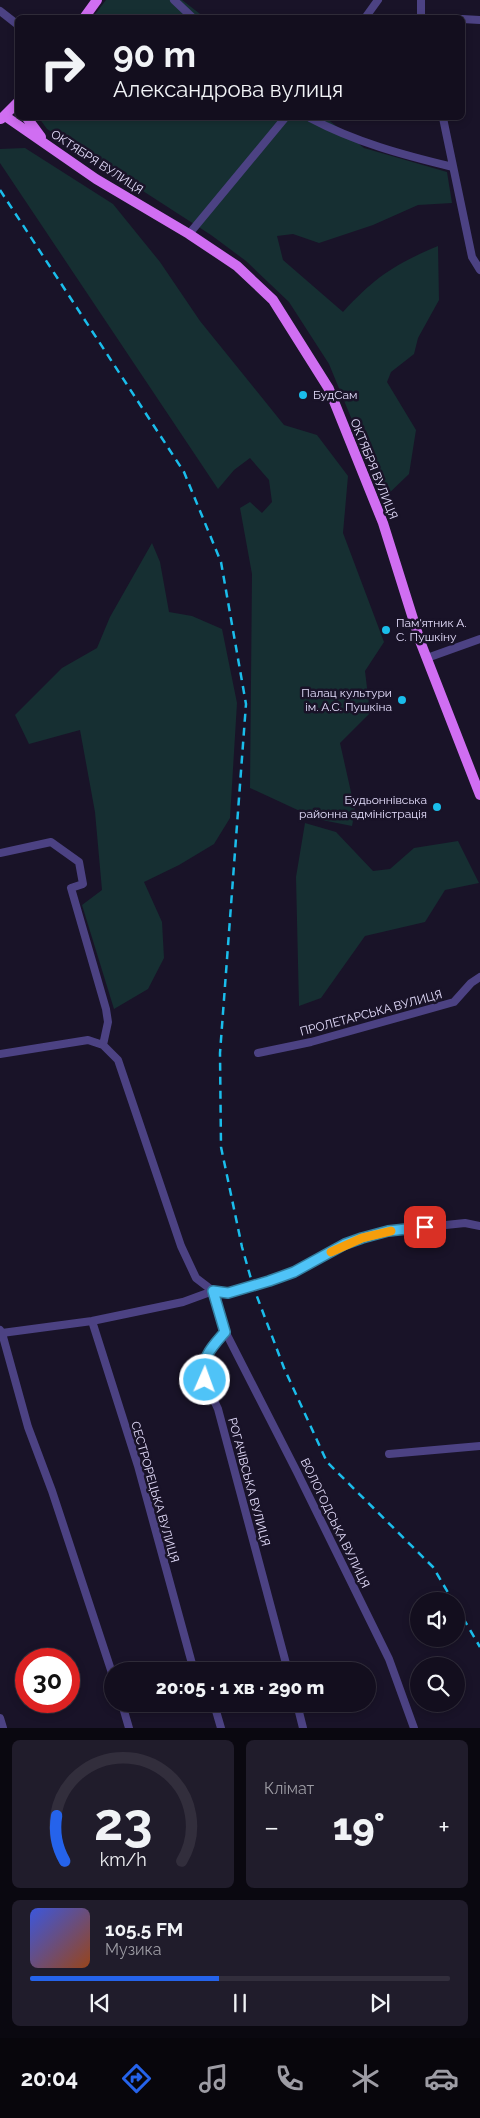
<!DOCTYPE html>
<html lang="uk">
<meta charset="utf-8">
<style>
:root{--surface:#130e1e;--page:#201c2b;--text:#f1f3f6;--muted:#9d9ca4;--line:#322e3c;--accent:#2563eb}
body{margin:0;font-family:Raleway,sans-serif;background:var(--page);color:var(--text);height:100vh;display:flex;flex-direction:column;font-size:19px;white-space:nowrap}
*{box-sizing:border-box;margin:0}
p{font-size:16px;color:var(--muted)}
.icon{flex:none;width:28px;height:28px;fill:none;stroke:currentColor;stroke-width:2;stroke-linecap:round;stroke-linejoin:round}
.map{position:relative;height:1728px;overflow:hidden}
.sheet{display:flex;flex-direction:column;gap:12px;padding:12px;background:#0a0810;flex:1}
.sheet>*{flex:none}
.hud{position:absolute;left:15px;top:15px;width:450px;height:105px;border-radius:8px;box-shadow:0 2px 8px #0003,0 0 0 1px var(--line);background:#130e1e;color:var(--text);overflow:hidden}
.fabs{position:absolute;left:410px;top:1592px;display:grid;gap:10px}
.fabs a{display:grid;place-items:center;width:55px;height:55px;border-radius:50%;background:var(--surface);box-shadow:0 2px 8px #0003,0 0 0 1px var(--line);font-size:25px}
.speed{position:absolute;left:15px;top:1648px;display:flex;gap:10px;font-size:25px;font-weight:700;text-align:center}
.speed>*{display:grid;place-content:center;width:65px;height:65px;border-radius:50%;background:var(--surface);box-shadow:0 2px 8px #0003,0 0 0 1px var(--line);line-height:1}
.speed .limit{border:8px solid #d22;background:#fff;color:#111}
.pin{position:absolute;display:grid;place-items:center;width:42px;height:42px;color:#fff;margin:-21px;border-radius:10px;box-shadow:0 2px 8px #0006}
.me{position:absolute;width:55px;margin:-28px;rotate:2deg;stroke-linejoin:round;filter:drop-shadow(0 0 4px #0008)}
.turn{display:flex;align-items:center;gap:18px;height:105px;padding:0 15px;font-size:22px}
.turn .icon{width:65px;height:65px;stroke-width:2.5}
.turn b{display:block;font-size:35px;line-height:42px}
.big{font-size:38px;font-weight:800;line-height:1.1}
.sheet .card{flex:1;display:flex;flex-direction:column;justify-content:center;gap:8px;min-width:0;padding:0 18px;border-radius:8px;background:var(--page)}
.sheet .dial{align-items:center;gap:0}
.dial svg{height:130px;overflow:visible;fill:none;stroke:var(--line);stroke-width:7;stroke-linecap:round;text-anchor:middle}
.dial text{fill:var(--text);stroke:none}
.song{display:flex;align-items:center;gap:15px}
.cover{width:60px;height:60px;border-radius:8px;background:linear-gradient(135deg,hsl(230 70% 55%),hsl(20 70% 35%))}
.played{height:5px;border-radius:2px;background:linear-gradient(90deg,var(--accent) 45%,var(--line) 45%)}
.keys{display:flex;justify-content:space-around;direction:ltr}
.heat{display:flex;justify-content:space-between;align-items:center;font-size:28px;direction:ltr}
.sheet .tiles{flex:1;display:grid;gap:12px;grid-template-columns:1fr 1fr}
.card:last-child{grid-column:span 2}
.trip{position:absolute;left:104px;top:1662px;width:272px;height:50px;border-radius:25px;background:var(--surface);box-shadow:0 2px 8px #0003,0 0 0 1px var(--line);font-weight:800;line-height:50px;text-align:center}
.tabs{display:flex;height:80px;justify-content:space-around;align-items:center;background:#08060c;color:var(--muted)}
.tabs .icon{width:35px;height:35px}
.tabs .active{color:var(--accent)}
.tabs b{font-size:22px;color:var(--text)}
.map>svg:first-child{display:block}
</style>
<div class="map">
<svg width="480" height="1728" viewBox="0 0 480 1728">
<rect width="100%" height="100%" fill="#191328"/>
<!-- green -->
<path fill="#162f32" d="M106 0H182L204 17 92 18Z
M39 118H326L364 148 447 172 452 203 418 205 373 225 319 243 293 234 277 236 283 260 343 312C375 277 395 264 438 246L439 300 418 338 414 354 391 372 387 382 416 430 409 474 384 498 329 364 289 302 246 261 211 235 47 129Z
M25 148 113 204 160 262 200 321 284 425 317 435 348 476 343 533 384 642 365 671 370 713 340 743 355 810 352 826 317 819 250 788 252 574 240 508 250 502 262 513 272 502 269 480 250 458 234 470 218 489 0 163V149Z
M152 543 160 562 169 612 192 616 222 629 237 703 230 818 214 844 179 865 144 882 162 922 164 958 148 989 114 1009 82 905 102 890 95 812 80 730 29 744 15 715 62 668 97 648 110 617Z
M305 823 336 832 373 871 390 869 414 848 458 841 479 883 445 890 425 922 365 936 321 998 299 1006 296 877Z"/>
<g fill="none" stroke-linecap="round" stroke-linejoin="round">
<!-- minor -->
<path stroke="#4c4283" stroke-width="8" d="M174 0 193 18
M421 0V18
M0 11 18 25
M365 18 378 0
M462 19 480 20
M310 118C355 142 403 155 453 167
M443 118 472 257 480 270
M189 234 285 118
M427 658 480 639
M0 853 51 842 79 862 83 884 71 888 106 1009 108 1022 103 1045
M258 1053 311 1042 454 1002 471 983 480 977
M0 1054 88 1040 103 1045 118 1060 181 1246 196 1278 213 1291 225 1331C196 1365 200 1370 218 1409L288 1671
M92 1321 138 1466 194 1671
M0 1330 2 1333 92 1321 183 1302 213 1291 228 1293 242 1290 294 1272 345 1244 388 1231 465 1223 480 1226
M225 1331 297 1472 389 1659 414 1728
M2 1333 28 1427 52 1491 112 1673
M389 1454 480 1446
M122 1704 129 1728
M214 1704 221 1728
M297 1704 303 1728
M0 1718 3 1728"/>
<!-- major -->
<path stroke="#d06ef2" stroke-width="10" d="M84 18 97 0
M5 116 96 179 189 234 237 266 273 300 329 389 383 523 420 641 480 795
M27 118 41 137
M1 119 18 102"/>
<!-- rail -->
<path stroke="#1abdeb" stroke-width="2.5" stroke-dasharray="8 6" stroke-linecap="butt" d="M0 190 184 472 221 562 246 704 220 1053 221 1147 242 1247 253 1286 284 1368 327 1462 433 1567 453 1601
M456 1606 480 1647"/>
</g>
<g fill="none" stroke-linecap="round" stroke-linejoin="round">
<!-- route casing -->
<g stroke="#337fa1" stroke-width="12">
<path id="route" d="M205 1380C200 1358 212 1347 225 1332L213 1291 228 1293 269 1281 294 1272 345 1244 362 1238 388 1231 425 1227"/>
</g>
<!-- route -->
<use href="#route" stroke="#4fc3f7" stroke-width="9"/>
<!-- slow -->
<path stroke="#f59e0b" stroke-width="9" d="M331 1252 362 1238 391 1231"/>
</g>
<!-- markers -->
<g fill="#1abdeb" stroke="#191328" stroke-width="2">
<circle cx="303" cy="395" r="5"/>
<circle cx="386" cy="630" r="5"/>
<circle cx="402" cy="700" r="5"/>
<circle cx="437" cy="807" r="5"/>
</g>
<g text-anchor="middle" stroke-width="5" stroke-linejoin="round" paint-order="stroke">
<!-- street labels -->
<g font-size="12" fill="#e4ddfc" stroke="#191328">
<text transform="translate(97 162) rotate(33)" y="4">ОКТЯБРЯ ВУЛИЦЯ</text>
<text transform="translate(374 469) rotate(68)" y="4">ОКТЯБРЯ ВУЛИЦЯ</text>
<text transform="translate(371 1013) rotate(-15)" y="4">ПРОЛЕТАРСЬКА ВУЛИЦЯ</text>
<text transform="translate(249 1482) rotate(75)" y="4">РОГАЧІВСЬКА ВУЛИЦЯ</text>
<text transform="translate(155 1492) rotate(74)" y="4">СЕСТРОРЕЦЬКА ВУЛИЦЯ</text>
<text transform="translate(335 1523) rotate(64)" y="4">ВОЛОГОДСЬКА ВУЛИЦЯ</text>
</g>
<!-- poi labels -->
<g font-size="12" fill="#e4ddfc" stroke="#191328" text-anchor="start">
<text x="313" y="399">БудСам</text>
<text x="396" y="627">Пам'ятник А.<tspan x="396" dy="14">С. Пушкіну</tspan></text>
<text x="392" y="697" text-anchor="end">Палац культури<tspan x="392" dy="14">ім. А.С. Пушкіна</tspan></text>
<text x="427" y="804" text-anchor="end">Будьоннiвська<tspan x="427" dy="14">районна адміністрація</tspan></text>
</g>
</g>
</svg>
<div class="fabs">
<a><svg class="icon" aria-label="sound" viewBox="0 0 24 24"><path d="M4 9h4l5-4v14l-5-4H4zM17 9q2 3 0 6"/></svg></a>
<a><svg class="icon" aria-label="search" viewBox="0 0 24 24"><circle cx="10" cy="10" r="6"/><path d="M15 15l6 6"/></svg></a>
</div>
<div class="speed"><div class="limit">30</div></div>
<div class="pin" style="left:425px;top:1227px;background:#d93025"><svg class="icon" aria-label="arrive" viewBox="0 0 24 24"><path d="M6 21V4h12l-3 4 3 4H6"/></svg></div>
<svg class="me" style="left:205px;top:1380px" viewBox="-20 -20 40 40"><circle r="17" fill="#4fc3f7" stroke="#fff" stroke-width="3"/><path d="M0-11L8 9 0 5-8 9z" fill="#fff"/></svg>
<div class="trip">20:05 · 1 хв · 290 m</div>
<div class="hud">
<div class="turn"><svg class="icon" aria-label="right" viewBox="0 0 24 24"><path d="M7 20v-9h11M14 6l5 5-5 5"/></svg><div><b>90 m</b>Александрова вулиця</div></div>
</div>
</div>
<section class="sheet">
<div class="tiles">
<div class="card dial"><svg viewBox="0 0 100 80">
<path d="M14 69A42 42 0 1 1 86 69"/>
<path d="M14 69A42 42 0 0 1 9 41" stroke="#2563eb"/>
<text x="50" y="56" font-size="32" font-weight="700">23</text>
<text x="50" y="72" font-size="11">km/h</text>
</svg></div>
<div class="card"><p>Клімат</p>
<div class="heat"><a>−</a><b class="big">19°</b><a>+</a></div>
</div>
<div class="card">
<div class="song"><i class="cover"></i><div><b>105.5 FM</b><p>Музика</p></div></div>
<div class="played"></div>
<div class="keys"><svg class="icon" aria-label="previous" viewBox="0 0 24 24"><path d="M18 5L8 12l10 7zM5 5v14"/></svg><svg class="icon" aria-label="pause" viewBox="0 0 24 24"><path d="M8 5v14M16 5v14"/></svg><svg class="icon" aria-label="next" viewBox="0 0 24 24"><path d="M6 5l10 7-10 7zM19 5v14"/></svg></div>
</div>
</div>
</section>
<nav class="tabs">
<b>20:04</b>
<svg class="icon active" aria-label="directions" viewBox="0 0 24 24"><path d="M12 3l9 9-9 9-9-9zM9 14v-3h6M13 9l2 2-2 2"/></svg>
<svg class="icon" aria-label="music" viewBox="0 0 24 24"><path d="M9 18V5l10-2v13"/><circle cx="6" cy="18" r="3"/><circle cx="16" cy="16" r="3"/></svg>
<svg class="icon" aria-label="phone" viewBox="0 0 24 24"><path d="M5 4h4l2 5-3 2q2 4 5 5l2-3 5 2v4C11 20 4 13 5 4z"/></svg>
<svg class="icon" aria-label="climate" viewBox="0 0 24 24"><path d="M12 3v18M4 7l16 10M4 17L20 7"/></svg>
<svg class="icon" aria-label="car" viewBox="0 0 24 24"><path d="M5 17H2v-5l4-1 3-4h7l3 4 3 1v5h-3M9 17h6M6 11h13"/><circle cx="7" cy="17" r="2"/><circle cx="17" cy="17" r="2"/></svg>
</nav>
